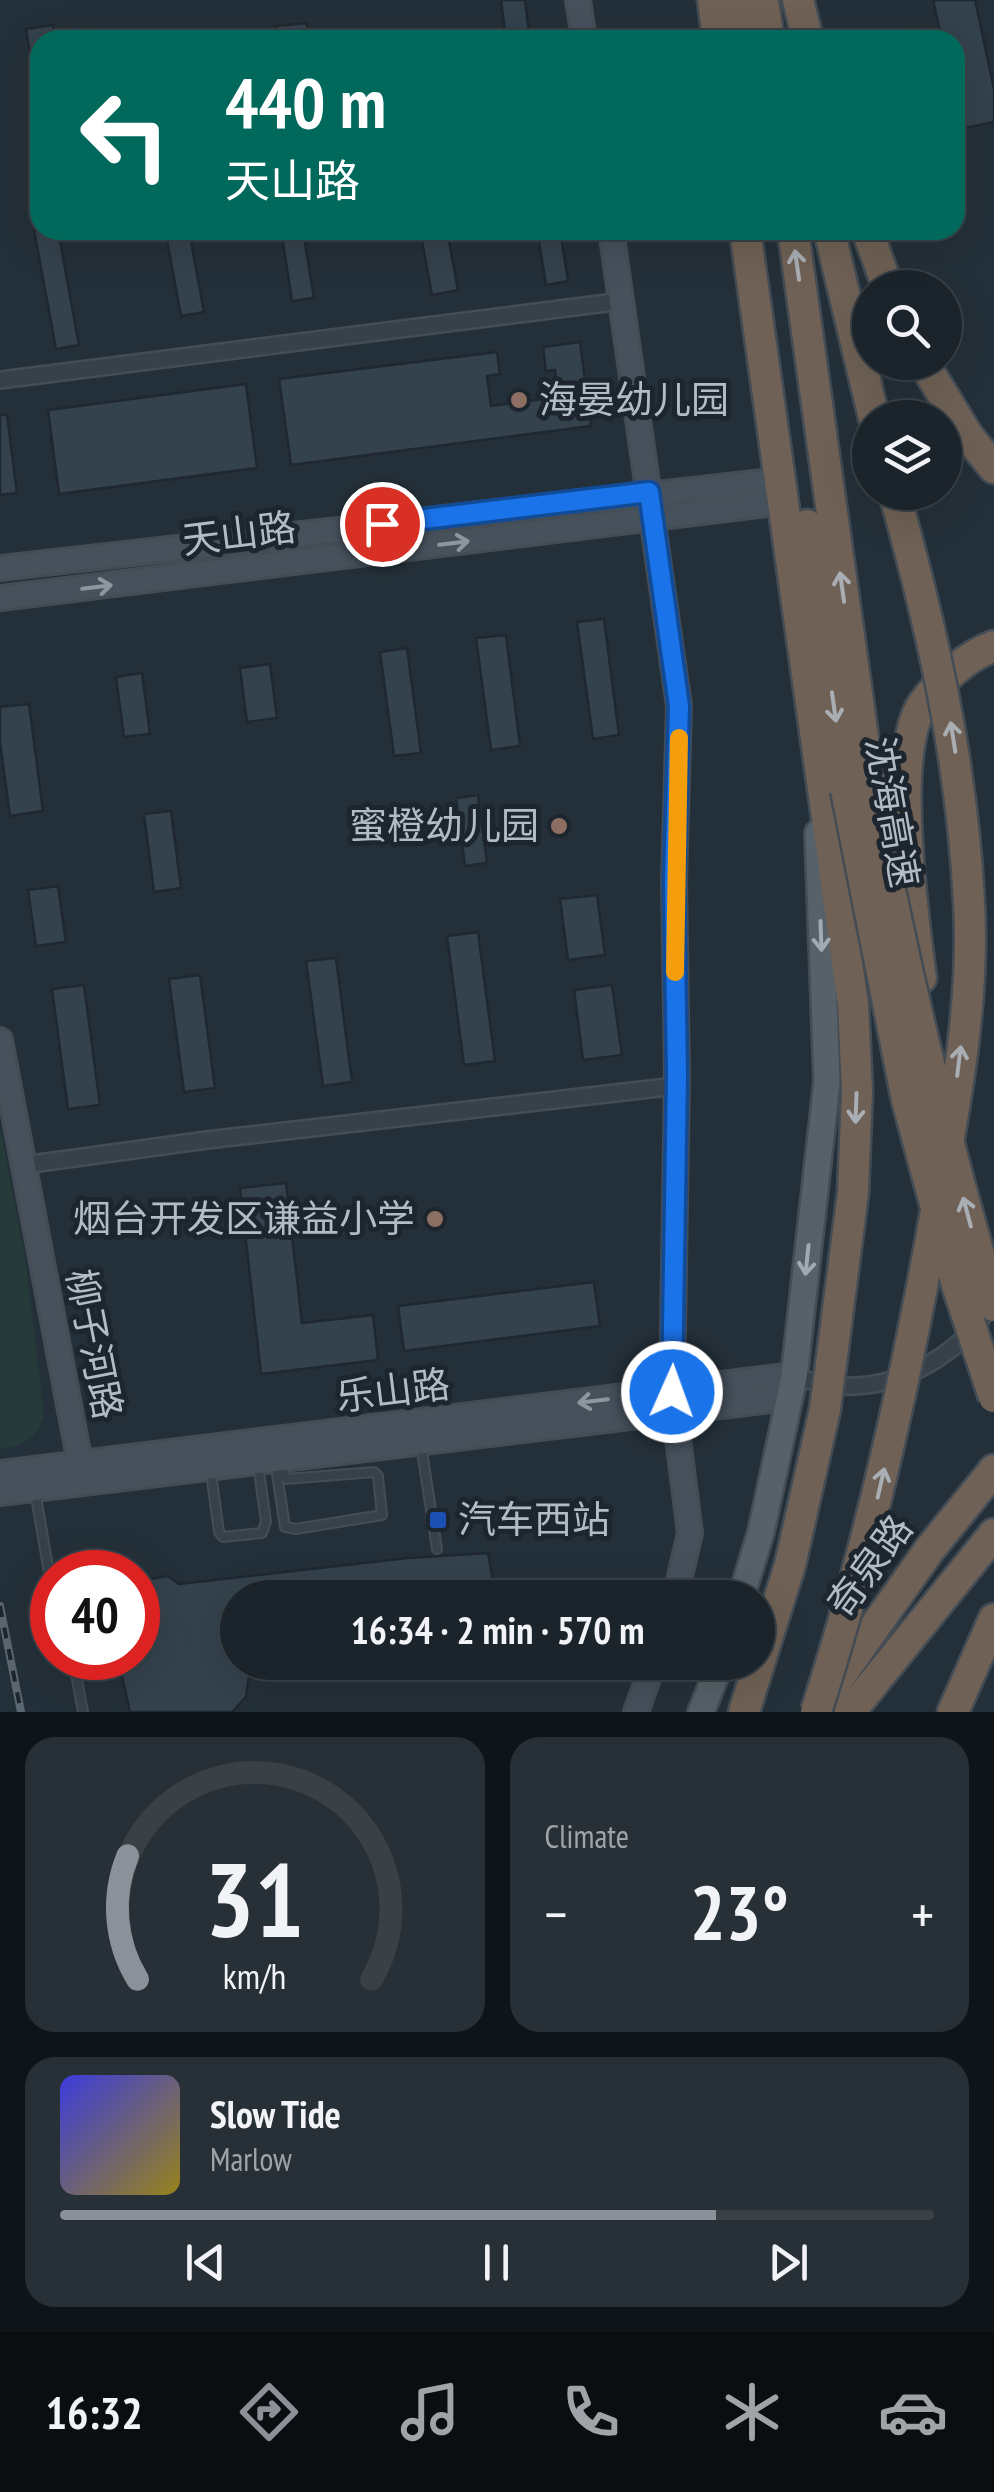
<!DOCTYPE html>
<meta charset="utf-8">
<style>
:root{--surface:#1b242b;--page:#283037;--text:#f1f3f6;--muted:#a0a4a9;--line:#394147;--accent:#8c9099}
body{margin:0;font-family:"PT Sans Narrow","Noto Sans SC",sans-serif;background:var(--page);color:var(--text);height:100vh;display:flex;flex-direction:column;font-size:38px;white-space:nowrap}
*{box-sizing:border-box;margin:0}
p{font-size:32px;color:var(--muted)}
.icon{flex:none;width:55px;height:55px;fill:none;stroke:currentColor;stroke-width:2;stroke-linecap:round;stroke-linejoin:round}
.map{position:relative;height:1712px;overflow:hidden}
.sheet{display:flex;flex-direction:column;gap:25px;padding:25px;background:#0f1418;flex:1}
.sheet>*{flex:none}
.banner{position:absolute;left:30px;top:30px;width:935px;height:210px;border-radius:30px;box-shadow:0 10px 40px #0002,0 0 0 2px var(--line);background:#00695c;color:#fff;overflow:hidden}
.buttons{position:absolute;left:852px;top:270px;display:grid;gap:20px}
.buttons a{display:grid;place-items:center;width:110px;height:110px;border-radius:50%;background:var(--surface);box-shadow:0 10px 40px #0002,0 0 0 2px var(--line);font-size:50px}
.speed{position:absolute;left:30px;top:1550px;display:flex;gap:20px;font-size:50px;font-weight:700;text-align:center}
.speed>*{display:grid;place-content:center;width:130px;height:130px;border-radius:50%;background:var(--surface);box-shadow:0 10px 40px #0002,0 0 0 2px var(--line);line-height:1}
.speed .limit{border:15px solid #d22;background:#fff;color:#111}
.pin{position:absolute;display:grid;place-items:center;width:85px;height:85px;color:#fff;margin:-42px;border:5px solid #fff;border-radius:50%;box-shadow:0 2px 10px #0007}
.me{position:absolute;width:110px;margin:-55px;rotate:2deg;stroke-linejoin:round;filter:drop-shadow(0 0 8px #0008)}
.turn{display:flex;align-items:center;gap:35px;height:210px;padding:0 30px;font-size:45px}
.turn .icon{width:130px;height:130px;stroke-width:2.5}
.turn b{display:block;font-size:70px;line-height:85px}
.big{font-size:75px;font-weight:800;line-height:1.1}
.sheet .widget{flex:1;display:flex;flex-direction:column;justify-content:center;gap:15px;min-width:0;padding:0 35px;border-radius:30px;background:var(--page)}
.sheet .dial{align-items:center;gap:0}
.dial svg{height:260px;overflow:visible;fill:none;stroke:var(--line);stroke-width:7;stroke-linecap:round;text-anchor:middle}
.dial text{fill:var(--text);stroke:none}
.song{display:flex;align-items:center;gap:30px}
.cover{width:120px;height:120px;border-radius:15px;background:linear-gradient(135deg,hsl(240 70% 55%),hsl(50 70% 35%))}
.played{height:10px;border-radius:5px;background:linear-gradient(90deg,var(--accent) 75%,var(--line) 75%)}
.keys{display:flex;justify-content:space-around;direction:ltr}
.heat{display:flex;justify-content:space-between;align-items:center;font-size:55px;direction:ltr}
.sheet .tiles{flex:1;display:grid;gap:25px;grid-template-columns:1fr 1fr}
.widget:last-child{grid-column:span 2}
.trip{position:absolute;left:220px;top:1580px;width:555px;height:100px;border-radius:50px;background:var(--surface);box-shadow:0 10px 40px #0002,0 0 0 2px var(--line);font-weight:800;line-height:100px;text-align:center}
.tabs{display:flex;height:160px;justify-content:space-around;align-items:center;background:#0b0e11;color:var(--muted)}
.tabs .icon{width:70px;height:70px}
.tabs .selected{color:var(--accent)}
.tabs b{font-size:45px;color:var(--text)}
.map>svg:first-child{display:block}
</style>
<div class="map">
<svg width="994" height="1712" viewBox="0 0 994 1712">
<rect width="100%" height="100%" fill="#243039"/>
<!-- green -->
<path fill="#263a3a" d="M0 1125 26 1263 44 1416C35 1441 25 1444 0 1449Z"/>
<!-- building -->
<path fill="#34424d" stroke="#1f2830" stroke-width="2.5" d="M501 0H525L530 40H506Z
M933 0H975L994 89V122L960 129 955 104V40H942Z
M307 23 308 40H278L276 26Z
M53 25 55 40H40V79L34 80 26 29Z
M34 230H58L79 345 56 349Z
M165 230H189L204 312 181 316Z
M281 230H303L314 298 292 301Z
M420 230H447L458 290 432 295Z
M537 230H560L568 281 546 285Z
M580 342 591 426 291 465 279 379 497 352 500 374 487 376 491 406 558 397 555 370 546 371 543 347Z
M246 384 257 468 59 494 48 410Z
M0 415H7L17 493 0 495Z
M604 619 619 735 593 739 577 622Z
M506 635 520 746 491 750 476 638Z
M407 648 421 753 394 756 380 652Z
M270 664 277 718 247 722 240 668Z
M142 673 150 734 124 737 116 677Z
M29 704 43 811 10 816 0 742V707Z
M478 795 487 863 465 866 456 798Z
M171 811 181 888 154 892 144 814Z
M58 886 66 942 36 946 28 890Z
M597 895 605 955 568 960 560 899Z
M478 932 495 1061 464 1065 447 936Z
M336 958 352 1082 323 1086 306 961Z
M200 975 215 1088 184 1092 169 979Z
M84 985 100 1105 68 1109 52 989Z
M612 985 622 1055 583 1060 574 990Z
M286 1183 302 1323 373 1315 378 1360 261 1374 240 1188Z
M594 1282 600 1326 404 1351 398 1306Z
M488 1553 496 1598H238V1662H251L246 1697 232 1712H130L118 1658H138V1581L168 1576 179 1584 408 1558Z
M261 1662H330V1667L267 1682Z"/>
<g fill="none" stroke-linecap="round" stroke-linejoin="round">
<!-- lane casing -->
<g stroke="#444d55" stroke-width="12">
<path id="lane" d="M421 1445 437 1549
M275 1461 285 1527 296 1529 382 1515 378 1476 374 1472 286 1479 282 1463
M211 1473 219 1532 223 1537 262 1533 266 1522 258 1464
M35 1491 52 1590
M73 1658 83 1712"/>
</g>
<!-- street casing -->
<g stroke="#444d55" stroke-width="20">
<path id="street" d="M0 380 622 301
M24 1165 207 1140 676 1086
M794 1377C809 1380 826 1386 841 1386 904 1389 963 1352 994 1300"/>
</g>
<!-- secondary casing -->
<g stroke="#444d55" stroke-width="28">
<path id="secondary" d="M578 0 584 40
M611 230 679 706 674 881 677 1075 672 1392 690 1533 675 1598
M0 568 781 480
M0 598 784 502
M0 1040 83 1479
M0 1473 794 1375
M0 1493 789 1398
M636 1712 654 1662"/>
</g>
<!-- primary casing -->
<g stroke="#444d55" stroke-width="30">
<path id="primary" d="M741 1598 761 1532 794 1377 827 1082 818 833
M701 1712 721 1662"/>
</g>
<!-- highway casing -->
<g stroke="#434c54" stroke-width="35">
<path id="highway" d="M713 0 718 40
M734 0 739 40
M763 0 769 40
M798 0 808 40
M745 230 853 1004 857 1091 853 1193 831 1364
M793 230 870 788
M829 230 874 418
M867 230 888 288
M923 362 968 436 994 468
M807 525 846 790
M921 978C913 919 890 752 923 704 941 679 967 656 994 646
M823 1700 930 1549 994 1470
M744 1712 790 1565 825 1409
M850 1712 994 1534
M953 1712 994 1619"/>
</g>
<!-- lane -->
<use href="#lane" stroke="#384149" stroke-width="8"/>
<!-- street -->
<use href="#street" stroke="#384149" stroke-width="15"/>
<!-- secondary -->
<use href="#secondary" stroke="#46515c" stroke-width="22"/>
<!-- primary -->
<use href="#primary" stroke="#566169" stroke-width="25"/>
<!-- highway -->
<use href="#highway" stroke="#6f6155" stroke-width="30"/>
<!-- rail casing -->
<g stroke="#5a6670" stroke-width="8">
<path id="rail" d="M0 1606 21 1712"/>
</g>
<!-- rail -->
<use href="#rail" stroke="#1d262e" stroke-width="4" stroke-dasharray="11" stroke-linecap="butt"/>
<!-- highway-bridge casing -->
<g stroke="#434c54" stroke-width="35" stroke-linecap="butt">
<path id="highway-bridge" d="M870 788C903 963 943 1135 994 1306
M846 790 907 1100 957 1285 994 1397
M825 1409 831 1364
M816 1712C869 1548 906 1380 936 1211 954 1111 975 1004 969 902 962 761 932 628 894 492"/>
</g>
<!-- highway-bridge -->
<use href="#highway-bridge" stroke="#6f6155" stroke-width="30"/>
</g>
<!-- one-way arrows -->
<defs><path id="oneway-shaft" d="M-6 0H5M1.5-3L5.5 0L1.5 3" fill="none" stroke-width="1.6" stroke-linecap="round" stroke-linejoin="round" transform="scale(2.5)"/></defs>
<g stroke="#a9aeb4">
<use href="#oneway-shaft" transform="translate(797 265) rotate(-98)"/>
<use href="#oneway-shaft" transform="translate(842 587) rotate(-98)"/>
<use href="#oneway-shaft" transform="translate(834 707) rotate(82)"/>
<use href="#oneway-shaft" transform="translate(953 737) rotate(-99)"/>
<use href="#oneway-shaft" transform="translate(959 1061) rotate(-83)"/>
<use href="#oneway-shaft" transform="translate(856 1108) rotate(92)"/>
<use href="#oneway-shaft" transform="translate(967 1212) rotate(-105)"/>
<use href="#oneway-shaft" transform="translate(881 1483) rotate(-77)"/>
</g>
<g stroke="#8d97a0">
<use href="#oneway-shaft" transform="translate(454 543) rotate(-7)"/>
<use href="#oneway-shaft" transform="translate(97 587) rotate(-7)"/>
<use href="#oneway-shaft" transform="translate(593 1401) rotate(173)"/>
</g>
<g stroke="#a0aab3">
<use href="#oneway-shaft" transform="translate(821 936) rotate(88)"/>
<use href="#oneway-shaft" transform="translate(807 1260) rotate(96)"/>
</g>
<g fill="none" stroke-linecap="round" stroke-linejoin="round">
<!-- route casing -->
<g stroke="#114b97" stroke-width="25">
<path id="route" d="M382 524 649 492 679 706 674 881 677 1075 672 1392"/>
</g>
<!-- route -->
<use href="#route" stroke="#1a73e8" stroke-width="18"/>
<!-- slow -->
<path stroke="#f59e0b" stroke-width="18" d="M675 972 679 738"/>
</g>
<!-- markers -->
<g fill="#8d6e63" stroke="#1d262e" stroke-width="4">
<circle cx="519" cy="400" r="10"/>
<circle cx="559" cy="826" r="10"/>
<circle cx="435" cy="1219" r="10"/>
</g>
<rect fill="#1a4fb4" stroke="#1d262e" stroke-width="4" x="428" y="1510" width="20" height="20" rx="5"/>
<g text-anchor="middle" stroke-width="10" stroke-linejoin="round" paint-order="stroke">
<!-- poi labels -->
<g font-size="38" fill="#b3bcc5" stroke="#1d262e" text-anchor="start">
<text x="539" y="413">海晏幼儿园</text>
<text x="539" y="839" text-anchor="end">蜜橙幼儿园</text>
<text x="415" y="1232" text-anchor="end">烟台开发区谦益小学</text>
<text x="458" y="1533">汽车西站</text>
</g>
<!-- street labels -->
<g font-size="38" fill="#b3bcc5" stroke="#1d262e">
<text transform="translate(239 534) rotate(-7)" y="13">天山路</text>
<text transform="translate(892 812) rotate(80)" y="13">沈海高速</text>
<text transform="translate(94 1344) rotate(79)" y="13">柳子河路</text>
<text transform="translate(393 1391) rotate(-7)" y="13">乐山路</text>
<text transform="translate(870 1566) rotate(-54)" y="13">奇泉路</text>
</g>
</g>
</svg>
<div class="buttons">
<a><svg class="icon" aria-label="search" viewBox="0 0 24 24"><circle cx="10" cy="10" r="6"/><path d="M15 15l6 6"/></svg></a>
<a><svg class="icon" aria-label="layers" viewBox="0 0 24 24"><path d="M12 4l9 5-9 5-9-5zM3 14l9 5 9-5"/></svg></a>
</div>
<div class="speed"><div class="limit">40</div></div>
<div class="pin" style="left:382px;top:524px;background:#d93025"><svg class="icon" aria-label="arrive" viewBox="0 0 24 24"><path d="M6 21V4h12l-3 4 3 4H6"/></svg></div>
<svg class="me" style="left:672px;top:1392px" viewBox="-20 -20 40 40"><circle r="17" fill="#1a73e8" stroke="#fff" stroke-width="3"/><path d="M0-11L8 9 0 5-8 9z" fill="#fff"/></svg>
<div class="trip">16:34 · 2 min · 570 m</div>
<div class="banner">
<div class="turn"><svg class="icon" aria-label="left" viewBox="0 0 24 24"><path d="M17 20v-9H6M10 6l-5 5 5 5"/></svg><div><b>440 m</b>天山路</div></div>
</div>
</div>
<section class="sheet">
<div class="tiles">
<div class="widget dial"><svg viewBox="0 0 100 80">
<path d="M14 69A42 42 0 1 1 86 69"/>
<path d="M14 69A42 42 0 0 1 11 31" stroke="#8c9099"/>
<text x="50" y="56" font-size="32" font-weight="700">31</text>
<text x="50" y="72" font-size="11">km/h</text>
</svg></div>
<div class="widget"><p>Climate</p>
<div class="heat"><a>−</a><b class="big">23°</b><a>+</a></div>
</div>
<div class="widget">
<div class="song"><i class="cover"></i><div><b>Slow Tide</b><p>Marlow</p></div></div>
<div class="played"></div>
<div class="keys"><svg class="icon" aria-label="previous" viewBox="0 0 24 24"><path d="M18 5L8 12l10 7zM5 5v14"/></svg><svg class="icon" aria-label="pause" viewBox="0 0 24 24"><path d="M8 5v14M16 5v14"/></svg><svg class="icon" aria-label="next" viewBox="0 0 24 24"><path d="M6 5l10 7-10 7zM19 5v14"/></svg></div>
</div>
</div>
</section>
<nav class="tabs">
<b>16:32</b>
<svg class="icon selected" aria-label="directions" viewBox="0 0 24 24"><path d="M12 3l9 9-9 9-9-9zM9 14v-3h6M13 9l2 2-2 2"/></svg>
<svg class="icon" aria-label="music" viewBox="0 0 24 24"><path d="M9 18V5l10-2v13"/><circle cx="6" cy="18" r="3"/><circle cx="16" cy="16" r="3"/></svg>
<svg class="icon" aria-label="phone" viewBox="0 0 24 24"><path d="M5 4h4l2 5-3 2q2 4 5 5l2-3 5 2v4C11 20 4 13 5 4z"/></svg>
<svg class="icon" aria-label="climate" viewBox="0 0 24 24"><path d="M12 3v18M4 7l16 10M4 17L20 7"/></svg>
<svg class="icon" aria-label="car" viewBox="0 0 24 24"><path d="M5 17H2v-5l4-1 3-4h7l3 4 3 1v5h-3M9 17h6M6 11h13"/><circle cx="7" cy="17" r="2"/><circle cx="17" cy="17" r="2"/></svg>
</nav>
